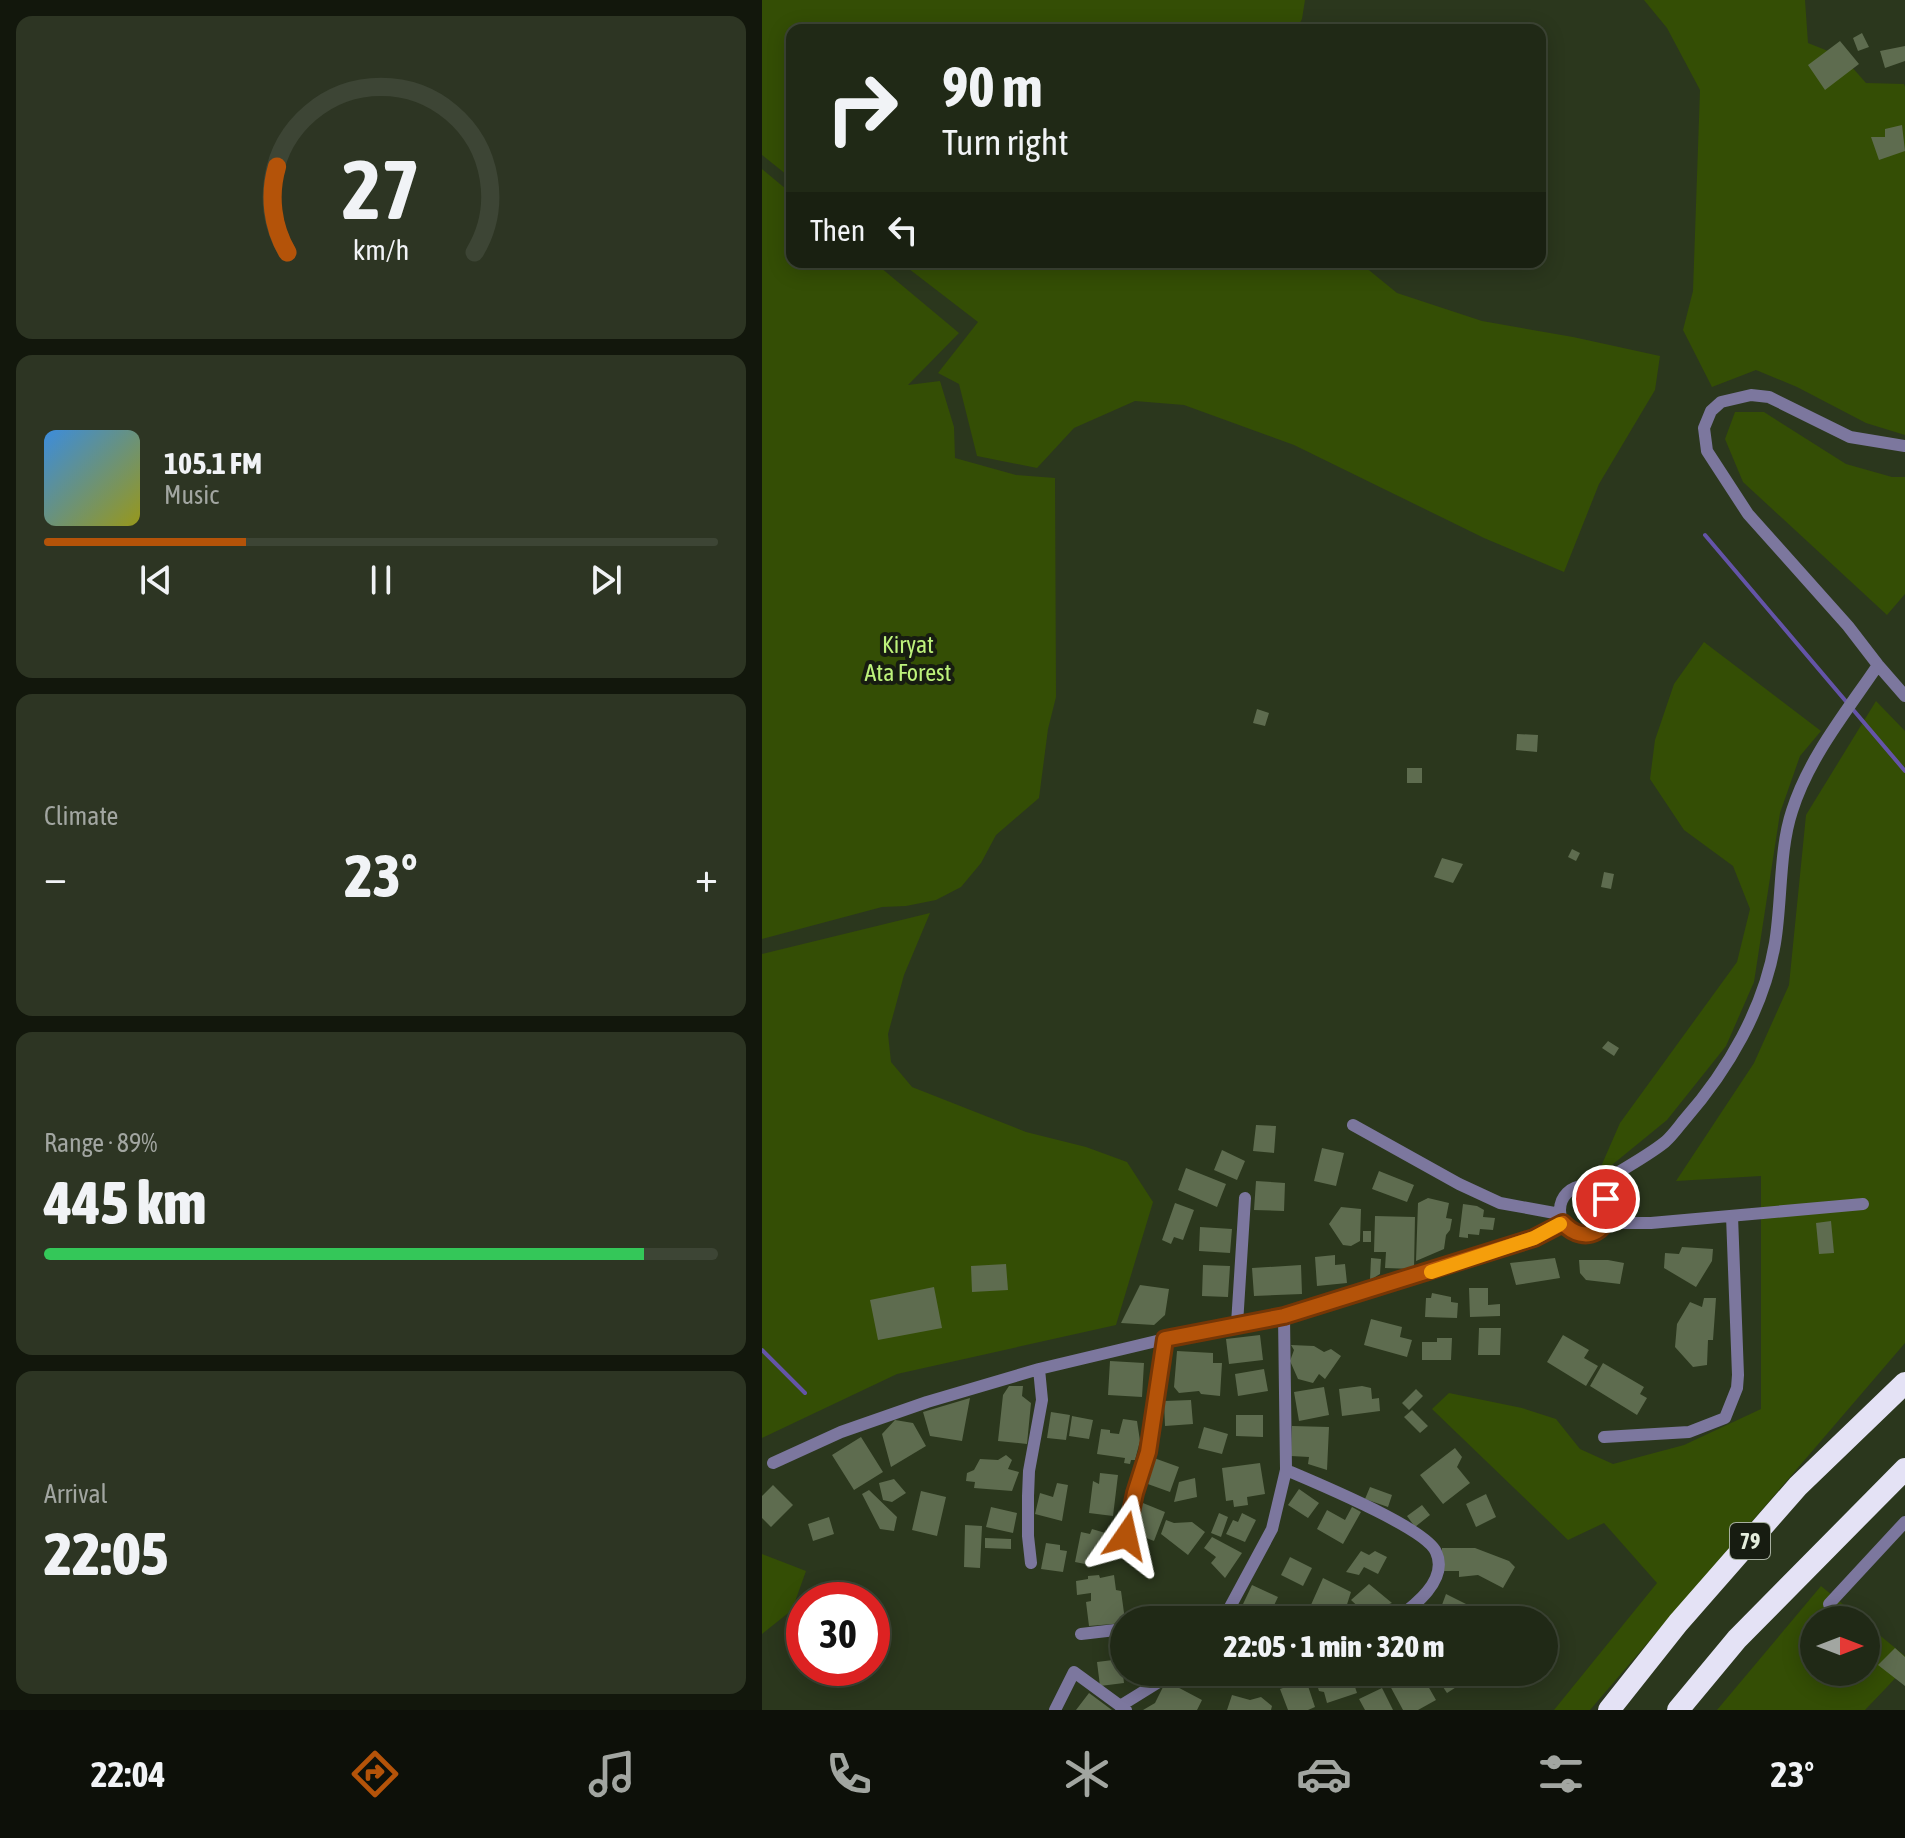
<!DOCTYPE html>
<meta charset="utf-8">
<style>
:root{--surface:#202916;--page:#2d3523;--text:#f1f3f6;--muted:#a2a6a1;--line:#3d4535;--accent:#b45309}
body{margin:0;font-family:"Asap Condensed",sans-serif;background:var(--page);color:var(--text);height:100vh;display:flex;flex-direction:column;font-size:30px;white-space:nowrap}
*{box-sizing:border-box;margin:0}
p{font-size:26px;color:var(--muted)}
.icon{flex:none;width:44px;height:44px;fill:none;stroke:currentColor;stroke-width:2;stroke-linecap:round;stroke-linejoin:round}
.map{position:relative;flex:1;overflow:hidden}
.panel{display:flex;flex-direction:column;gap:16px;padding:16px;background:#12170c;width:762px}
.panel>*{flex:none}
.banner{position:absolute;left:24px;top:24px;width:760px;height:244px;border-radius:16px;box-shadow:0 4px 20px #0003,0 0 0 2px var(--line);background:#202916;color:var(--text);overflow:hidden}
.needle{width:52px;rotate:90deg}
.buttons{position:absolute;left:1038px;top:1606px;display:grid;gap:16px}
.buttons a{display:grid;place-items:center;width:80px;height:80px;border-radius:50%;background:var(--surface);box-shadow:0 4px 20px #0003,0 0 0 2px var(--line);font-size:40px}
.speed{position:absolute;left:24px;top:1582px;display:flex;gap:16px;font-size:40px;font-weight:700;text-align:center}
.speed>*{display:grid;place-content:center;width:104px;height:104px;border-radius:50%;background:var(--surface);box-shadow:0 4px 20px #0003,0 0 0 2px var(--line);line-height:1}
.speed .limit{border:12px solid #d22;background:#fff;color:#111}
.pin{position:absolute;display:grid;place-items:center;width:68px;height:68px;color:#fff;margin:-34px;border:4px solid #fff;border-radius:50%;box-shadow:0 2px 8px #0007}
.me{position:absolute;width:88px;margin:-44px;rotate:11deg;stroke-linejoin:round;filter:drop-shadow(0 0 6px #0008)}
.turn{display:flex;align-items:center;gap:28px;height:168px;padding:0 24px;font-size:36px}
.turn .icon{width:104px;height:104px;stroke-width:2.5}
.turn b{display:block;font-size:56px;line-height:68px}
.then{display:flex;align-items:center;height:76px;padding:0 24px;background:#0003;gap:16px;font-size:30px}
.big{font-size:60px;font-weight:800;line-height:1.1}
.panel .card{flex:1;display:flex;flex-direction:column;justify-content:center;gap:12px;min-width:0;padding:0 28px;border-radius:16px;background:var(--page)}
.panel .dial{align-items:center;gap:0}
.dial svg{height:208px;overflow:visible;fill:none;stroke:var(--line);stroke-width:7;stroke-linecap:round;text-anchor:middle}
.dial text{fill:var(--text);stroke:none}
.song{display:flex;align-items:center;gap:24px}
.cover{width:96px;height:96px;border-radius:12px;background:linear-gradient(135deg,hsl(210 70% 55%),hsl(60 70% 35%))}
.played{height:8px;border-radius:4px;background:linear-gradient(90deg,var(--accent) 30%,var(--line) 30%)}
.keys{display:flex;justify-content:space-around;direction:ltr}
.heat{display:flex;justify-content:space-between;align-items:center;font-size:44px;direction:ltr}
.charge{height:12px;border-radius:6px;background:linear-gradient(90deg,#34c759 89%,var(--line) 0)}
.trip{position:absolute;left:348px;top:1606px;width:448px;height:80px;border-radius:40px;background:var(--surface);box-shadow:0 4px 20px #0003,0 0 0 2px var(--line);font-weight:800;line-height:80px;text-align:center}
.dock{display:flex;height:128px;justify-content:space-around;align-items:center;background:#0d1009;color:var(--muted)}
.dock .icon{width:56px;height:56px}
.dock .active{color:var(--accent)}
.dock b{font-size:36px;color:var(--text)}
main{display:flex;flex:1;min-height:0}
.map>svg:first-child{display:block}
</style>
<main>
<section class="panel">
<div class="card dial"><svg viewBox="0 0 100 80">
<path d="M14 69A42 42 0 1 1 86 69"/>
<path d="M14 69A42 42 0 0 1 10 36" stroke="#b45309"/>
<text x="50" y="56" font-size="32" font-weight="700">27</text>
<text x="50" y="72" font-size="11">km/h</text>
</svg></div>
<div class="card">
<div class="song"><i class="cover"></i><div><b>105.1 FM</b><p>Music</p></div></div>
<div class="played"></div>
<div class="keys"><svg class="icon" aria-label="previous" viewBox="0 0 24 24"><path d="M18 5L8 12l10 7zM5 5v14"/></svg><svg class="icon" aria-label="pause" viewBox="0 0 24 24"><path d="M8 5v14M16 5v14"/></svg><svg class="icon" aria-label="next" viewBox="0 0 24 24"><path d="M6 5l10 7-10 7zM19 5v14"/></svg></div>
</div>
<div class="card"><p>Climate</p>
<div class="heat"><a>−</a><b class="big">23°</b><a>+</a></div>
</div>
<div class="card"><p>Range · 89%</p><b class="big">445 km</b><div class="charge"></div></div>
<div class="card"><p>Arrival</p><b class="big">22:05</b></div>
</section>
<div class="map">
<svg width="1143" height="1710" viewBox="0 0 1143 1710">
<rect width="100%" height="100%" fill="#2b371d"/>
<!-- green -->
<path fill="#344e05" d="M0 0H543L540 19 534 30H30V179L0 155Z
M882 0H1043L1046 43 1081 57 1104 83 1142 84 1143 87V435L1104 423 1035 387 994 370 950 387 921 330 931 291 938 90 905 28Z
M0 169 30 194V262H112L197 333 146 385 178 381 192 427 193 458 254 475 293 478 294 697 286 729 277 798 234 835 219 863 199 887 174 900 144 906 120 907 0 939Z
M138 262H597L635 293 720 321 811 337 898 356 893 390 837 484 802 572 722 538 532 445 422 405 373 401 312 428 275 468 215 456 197 384 176 373 216 322Z
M973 412H1002L1084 464 1130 477H1143V594L1125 615 981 482 963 439Z
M942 642 1059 731 1038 756 1018 813 992 982 964 1046 905 1120 834 1178 858 1123 975 962 988 909 971 866 922 830 888 779 893 740 912 684Z
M1114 701 1143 731V1343L828 1710H792L895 1583 842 1523 806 1540 670 1409 687 1393 760 1408 794 1419 818 1449 851 1464 922 1445 999 1409V1176L914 1181 992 1063 1027 985 1044 815Z
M168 913 142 975 126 1034 129 1062 150 1087 264 1132 324 1147 365 1162 391 1202 354 1325 135 1374 0 1438V954Z
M0 1554 44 1571 30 1610 0 1634Z
M1059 1586 1100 1620H1052V1672H1104V1624L1143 1656V1668L1103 1710H955Z"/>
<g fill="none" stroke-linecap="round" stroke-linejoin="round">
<!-- stream -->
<path stroke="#6454a8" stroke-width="4" d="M943 535 1143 771
M0 1350 43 1393"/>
</g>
<!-- building -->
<path fill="#5e6c4f" d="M1100 33 1107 47 1096 51 1091 38Z
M1078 41 1097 64 1063 90 1046 65Z
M1143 46V61L1123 68 1118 51Z
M1140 125 1143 151 1117 160 1109 137H1123V129Z
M495 709 507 713 503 726 491 723Z
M755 734 776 735 775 752 754 750Z
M645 768H660V783H645Z
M810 849 818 853 814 861 806 857Z
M680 858 701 864 691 883 672 877Z
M842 872 852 874 849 889 839 887Z
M846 1041 857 1048 852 1056 840 1048Z
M494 1125 514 1126 512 1153 491 1151Z
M560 1148 582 1153 574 1186 552 1181Z
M460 1150 483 1161 475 1180 452 1170Z
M424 1168 464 1184 455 1207 416 1190Z
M617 1171 652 1185 645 1202 610 1189Z
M494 1181 523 1183 522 1211 492 1210Z
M666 1198 687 1203 684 1218 690 1219 688 1230 684 1235 682 1249 654 1261 656 1203Z
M413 1203 432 1210 421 1240 412 1237 409 1244 400 1240Z
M701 1204 715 1206 722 1210 721 1217 733 1218 731 1230 718 1229 717 1235 706 1234V1238L697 1237Z
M579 1207 599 1209 598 1241 589 1246 581 1245 567 1224Z
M613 1216 653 1217 652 1269 623 1268 624 1252H612Z
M1069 1221 1072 1253 1057 1254 1054 1223Z
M438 1227 470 1229 468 1253 437 1251Z
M601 1231H609V1242H601Z
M920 1247 951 1249 950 1261 934 1287 902 1268 903 1253 917 1254Z
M573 1255V1265L583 1264 585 1283 555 1286 553 1257Z
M609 1258 619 1259 618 1274 608 1280Z
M793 1258 798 1278 754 1285 748 1263Z
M817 1260H846L862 1263 858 1284 824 1280 818 1273Z
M244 1264 246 1290 210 1292 209 1266Z
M441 1265 468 1266 466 1297 440 1296Z
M539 1265 540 1294 492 1296 490 1268Z
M378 1285 407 1289 403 1315 392 1325 359 1323Z
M172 1287 180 1328 116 1340 108 1300Z
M707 1288H726V1305L738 1304V1316L708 1317Z
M670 1293 689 1297V1302L696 1303 695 1318 663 1317 664 1298H669Z
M942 1298H954L951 1340H946L945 1365 931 1367 913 1347 915 1324 928 1302 940 1307Z
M609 1319 640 1327 638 1337 650 1340 645 1357 602 1345Z
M717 1328H739L738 1355H716Z
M498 1335 501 1360 467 1364 464 1339Z
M801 1335 827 1350 822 1358 836 1366 824 1386 785 1362Z
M675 1338H690L689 1360H660V1342H675Z
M529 1345 552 1346 562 1352 569 1349 579 1356 563 1379 557 1374 551 1383 536 1379 528 1361 532 1350Z
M415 1351 451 1353V1363H460L458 1396 439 1394 437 1391 417 1393 412 1387Z
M348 1361 382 1363 380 1397 346 1395Z
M841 1363 882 1387 878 1394 885 1398 875 1415 828 1386Z
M502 1369 506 1391 476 1396 473 1374Z
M247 1386H261L260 1396 269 1403 265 1444 236 1441 241 1395Z
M600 1386 609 1388 610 1399 617 1398 618 1411 580 1416 577 1389Z
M562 1387 567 1415 537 1421 532 1392Z
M654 1389 661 1396 647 1410 640 1403Z
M208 1398 200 1441 168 1436 161 1412Z
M429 1400 431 1424 403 1426 402 1401Z
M650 1410 666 1426 658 1433 642 1417Z
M289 1412 308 1415 304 1440 285 1438Z
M474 1415H501V1437L474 1436Z
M310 1416 331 1420 327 1439 307 1436Z
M361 1419 375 1421 378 1441 373 1460H369L368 1464 362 1463 363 1458 335 1454 339 1429 348 1430V1433L357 1434Z
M133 1420 151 1423 164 1446 129 1467 120 1434Z
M530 1426 567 1427 565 1470 546 1464 547 1457 529 1456Z
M442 1427 466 1434 460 1454 436 1448Z
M99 1437 121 1472 92 1490 70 1455Z
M693 1448 700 1457 695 1467 708 1483 681 1504 658 1475Z
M244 1455 250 1460 246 1469 257 1472 250 1491 212 1488 213 1482 204 1481 205 1473 212 1470 218 1459 236 1460Z
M392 1458 417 1467 408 1492 383 1483Z
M498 1463 503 1494 485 1497 486 1505 472 1507 471 1500 464 1501 460 1468Z
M338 1473 356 1475 351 1516 327 1513 331 1481 337 1484Z
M433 1478 435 1497 412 1502 417 1482Z
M132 1479 144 1493 130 1502 121 1500 117 1483Z
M295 1483 306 1485 300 1521 273 1514 278 1493 291 1497Z
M11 1485 31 1505 9 1527 0 1518V1496Z
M608 1487 630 1495 626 1507 603 1499Z
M537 1489 557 1503 546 1518 526 1505Z
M107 1490 135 1517 132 1531 118 1529 100 1494Z
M159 1491 184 1497 175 1536 150 1530Z
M724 1494 734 1517 714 1527 704 1504Z
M376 1501 403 1512 392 1541 372 1533 378 1518 371 1515Z
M660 1505 668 1515 653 1527 645 1516Z
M229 1507 255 1513 251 1533 224 1527Z
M590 1507 599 1512 581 1544 555 1529 565 1510 583 1520Z
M457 1513 466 1517 459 1537 449 1533Z
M480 1513 494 1520 483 1542 464 1534 471 1520 476 1522Z
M67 1517 72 1534 51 1541 46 1524Z
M404 1520 412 1523 430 1522 443 1532 426 1555 399 1534Z
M203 1525 220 1526 218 1568 202 1567Z
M330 1529 350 1535V1543L362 1546 360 1557 347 1556 346 1562 325 1559 323 1564 313 1562 319 1532 328 1534Z
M450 1537 480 1553 463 1578 449 1563 454 1557 442 1548Z
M223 1538 249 1539V1549L223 1548Z
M284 1543 298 1545V1550L305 1551 301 1572 279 1569Z
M680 1548H713L747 1561 753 1567 741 1588 716 1575 697 1577V1571H680Z
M599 1551 607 1555 613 1551 625 1557 616 1574 602 1567 597 1575 584 1572Z
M528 1557 550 1568 541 1586 519 1575Z
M337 1575 338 1578 352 1575 354 1590 359 1591 363 1620 362 1623 327 1626 324 1602 329 1601V1593L315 1595 314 1581 326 1579V1576Z
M561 1578 589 1592 580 1620H551L544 1616 546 1620H533L544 1616Z
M607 1584 630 1603 603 1613 589 1600Z
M490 1585 516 1597 505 1620 474 1619Z
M684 1594 728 1616 726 1620H695V1618L677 1613Z
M757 1607 768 1620H741Z
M656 1611 669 1620H650Z
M1133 1648 1143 1657V1686L1116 1665Z
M359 1659 362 1683 338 1686 335 1662Z
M375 1672H401L402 1675 376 1679Z
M551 1672H588L595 1693 565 1703 562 1692 557 1691Z
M614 1672H658L674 1700 656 1710H641L627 1684 619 1682Z
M671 1672H706L710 1677 685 1693Z
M544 1680 553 1707 546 1710H526L518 1689Z
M404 1681 440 1700 435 1710H381L393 1703Z
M620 1688 631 1710H603L597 1699Z
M327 1693 350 1710H314Z
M470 1695 488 1700 499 1697 510 1706 509 1710H465Z"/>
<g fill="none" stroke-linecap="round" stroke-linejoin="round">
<!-- street -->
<path stroke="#7c779e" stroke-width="12" d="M1143 446 1088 437 1007 397 989 395 959 402 949 411 942 428 945 451 986 514 1086 626 1116 665 1143 696
M591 1125 697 1184 738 1203 798 1214
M798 1210a24 24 0 1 1 48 0a24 24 0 1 1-48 0Z
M832 1187C854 1173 883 1158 903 1142 911 1135 917 1126 923 1119 966 1070 1002 1008 1013 943 1020 901 1017 850 1030 811 1047 757 1085 711 1116 665
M843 1223H889L1101 1204
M475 1324 483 1198
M842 1437 927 1432 963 1418 975 1388 976 1375 970 1216
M11 1463 79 1432 165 1402 277 1369 403 1339 522 1316 772 1238 801 1223
M524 1470C552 1482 664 1528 674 1552 687 1580 652 1606 633 1620
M364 1536 373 1493 386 1452 403 1339
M269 1563 266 1536V1496L267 1471 280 1400 277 1369
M1067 1604 1143 1522
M432 1620 463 1616
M461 1620 510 1529 524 1470 522 1316
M319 1634 362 1629
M463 1672C481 1680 502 1681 519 1672
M358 1706 413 1672
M293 1710 312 1672 364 1710"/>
<!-- highway -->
<path stroke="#e4e2f5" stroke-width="22" d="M847 1710 916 1623 1036 1486 1143 1383
M916 1710 975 1639 1143 1469"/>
</g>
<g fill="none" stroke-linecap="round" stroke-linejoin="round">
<!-- route casing -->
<g stroke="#753606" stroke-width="20">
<path id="route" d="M364 1536 373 1493 386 1452 403 1339 522 1316 772 1238 801 1223C823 1247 853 1230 844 1199"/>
</g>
<!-- route -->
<use href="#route" stroke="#b45309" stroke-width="14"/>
<!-- slow -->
<path stroke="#f59e0b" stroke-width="14" d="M669 1272 772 1238 798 1224"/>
</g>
<g text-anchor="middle" stroke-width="8" stroke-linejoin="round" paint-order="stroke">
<!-- shield labels -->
<rect fill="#171c11" stroke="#a6ae9f" stroke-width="2" x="968" y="1523" width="40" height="36" rx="6"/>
<g font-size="22" font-weight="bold" fill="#e4eddc">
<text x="988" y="1549">79</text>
</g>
<!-- park labels -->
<g font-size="24" fill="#bdf27b" stroke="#171c11">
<text x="146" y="653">Kiryat<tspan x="146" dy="28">Ata Forest</tspan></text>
</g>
</g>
</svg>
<div class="buttons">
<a><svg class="needle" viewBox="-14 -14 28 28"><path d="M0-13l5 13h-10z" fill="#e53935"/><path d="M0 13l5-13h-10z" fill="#a2a6a1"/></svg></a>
</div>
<div class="speed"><div class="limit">30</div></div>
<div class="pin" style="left:844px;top:1199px;background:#d93025"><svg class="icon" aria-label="arrive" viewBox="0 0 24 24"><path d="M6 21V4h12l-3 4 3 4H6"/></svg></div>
<svg class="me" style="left:364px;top:1536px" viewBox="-20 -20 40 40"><path d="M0-17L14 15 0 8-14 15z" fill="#b45309" stroke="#fff" stroke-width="4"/></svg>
<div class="trip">22:05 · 1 min · 320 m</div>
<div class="banner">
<div class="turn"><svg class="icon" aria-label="right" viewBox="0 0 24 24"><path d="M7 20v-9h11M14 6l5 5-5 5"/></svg><div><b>90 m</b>Turn right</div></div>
<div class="then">Then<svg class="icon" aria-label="left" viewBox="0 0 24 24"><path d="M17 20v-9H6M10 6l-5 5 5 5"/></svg></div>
</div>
</div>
</main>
<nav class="dock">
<b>22:04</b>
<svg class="icon active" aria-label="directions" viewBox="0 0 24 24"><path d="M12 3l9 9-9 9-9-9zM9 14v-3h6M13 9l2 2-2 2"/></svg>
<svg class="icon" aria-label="music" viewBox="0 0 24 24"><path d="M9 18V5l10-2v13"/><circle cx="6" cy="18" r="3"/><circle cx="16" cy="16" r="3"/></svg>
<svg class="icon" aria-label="phone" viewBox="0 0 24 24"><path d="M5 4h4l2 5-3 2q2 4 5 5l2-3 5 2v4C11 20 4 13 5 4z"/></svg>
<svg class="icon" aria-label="climate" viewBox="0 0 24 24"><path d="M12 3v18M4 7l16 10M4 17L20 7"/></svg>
<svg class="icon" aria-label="car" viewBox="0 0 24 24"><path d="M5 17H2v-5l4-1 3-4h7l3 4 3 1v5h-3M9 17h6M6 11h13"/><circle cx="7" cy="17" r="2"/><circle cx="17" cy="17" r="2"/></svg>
<svg class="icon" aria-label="filters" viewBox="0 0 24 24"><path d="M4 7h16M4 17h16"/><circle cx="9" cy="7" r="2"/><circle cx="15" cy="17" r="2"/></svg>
<b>23°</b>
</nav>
